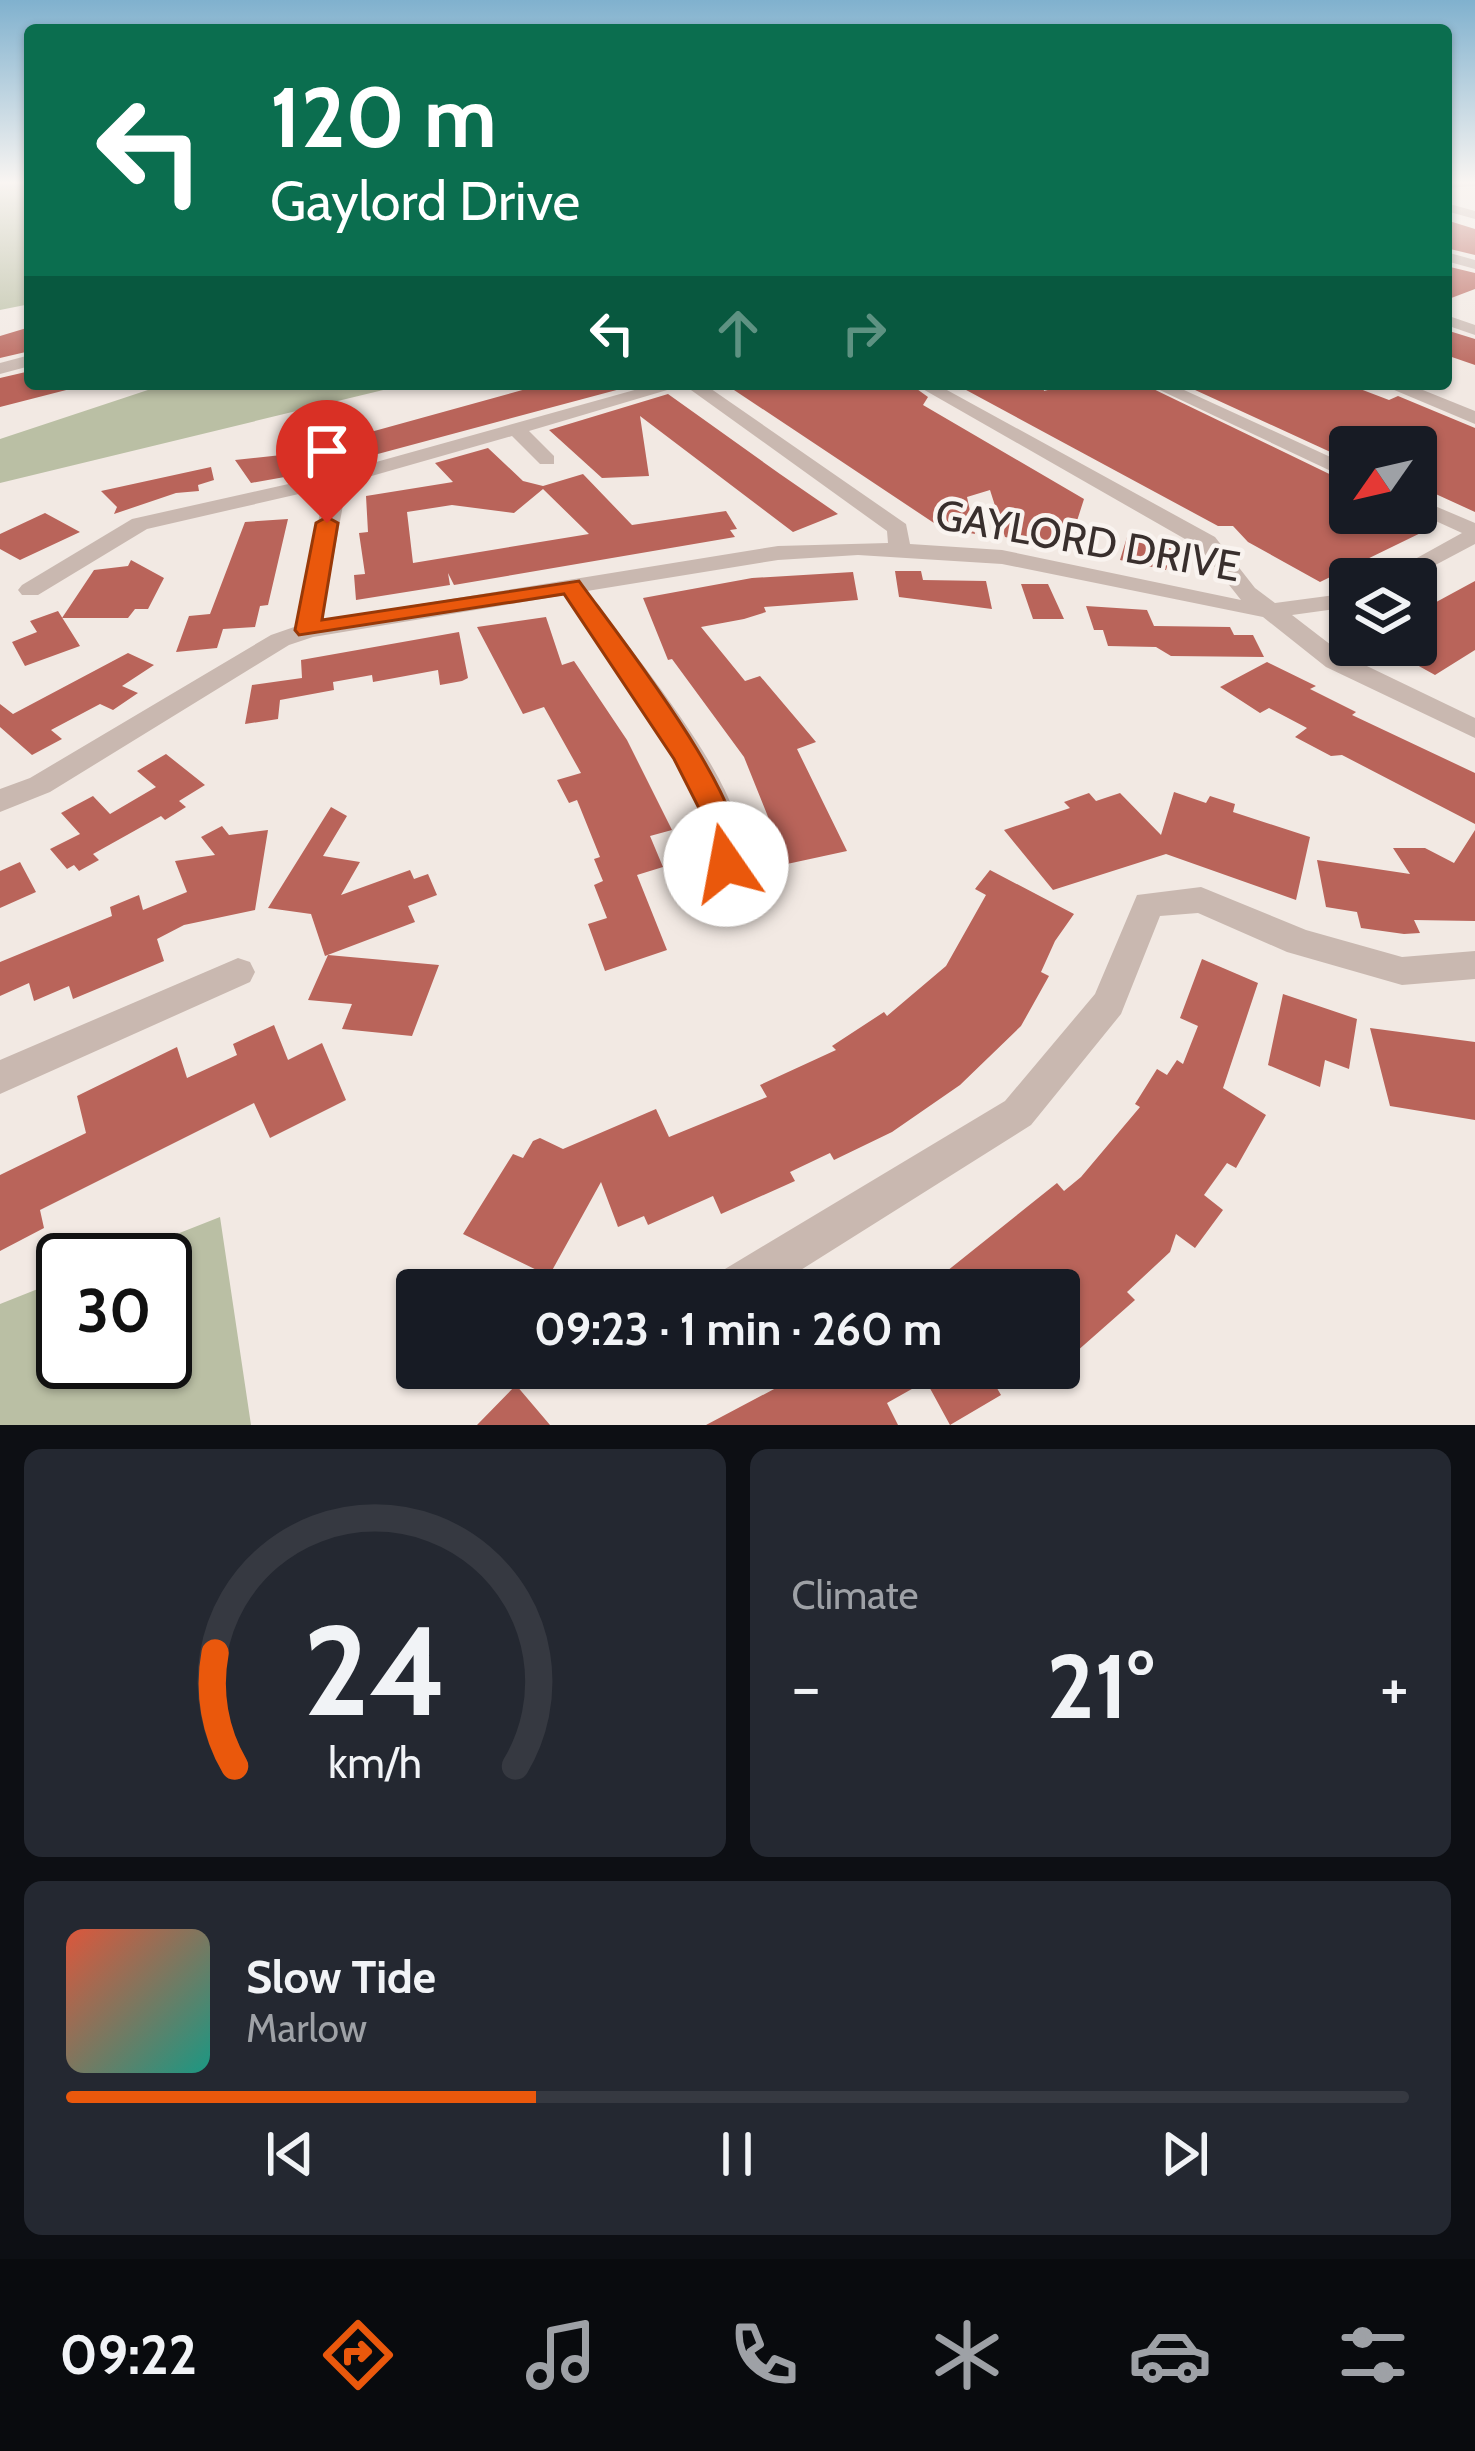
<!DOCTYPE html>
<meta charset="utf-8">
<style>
:root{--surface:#171b24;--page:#242831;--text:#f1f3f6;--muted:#9ea1a6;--line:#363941;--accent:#ea580c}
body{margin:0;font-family:Cabin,sans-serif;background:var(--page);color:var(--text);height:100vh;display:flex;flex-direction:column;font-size:45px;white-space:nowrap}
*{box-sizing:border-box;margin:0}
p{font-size:39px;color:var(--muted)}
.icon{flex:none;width:66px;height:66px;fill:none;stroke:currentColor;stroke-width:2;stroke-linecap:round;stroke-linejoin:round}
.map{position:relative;height:1425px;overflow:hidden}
.side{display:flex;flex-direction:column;gap:24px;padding:24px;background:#0d0f14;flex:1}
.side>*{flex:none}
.hud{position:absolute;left:24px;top:24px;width:1428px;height:366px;border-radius:12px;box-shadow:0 3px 9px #0004;background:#0b6e4f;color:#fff;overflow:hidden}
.needle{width:78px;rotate:236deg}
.fabs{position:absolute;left:1329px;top:426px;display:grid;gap:24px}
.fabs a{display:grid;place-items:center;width:108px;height:108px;border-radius:12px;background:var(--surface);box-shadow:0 3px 9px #0004;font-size:60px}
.speed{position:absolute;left:36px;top:1233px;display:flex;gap:24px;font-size:60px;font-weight:700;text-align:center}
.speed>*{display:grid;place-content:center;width:156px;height:156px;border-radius:50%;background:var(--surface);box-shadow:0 3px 9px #0004;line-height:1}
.speed .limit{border:6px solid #111;border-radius:18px;background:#fff;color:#111}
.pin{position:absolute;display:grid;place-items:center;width:102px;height:102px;color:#fff;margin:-123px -51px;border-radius:50% 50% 50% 0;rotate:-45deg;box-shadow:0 0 12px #0007}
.pin .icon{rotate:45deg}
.me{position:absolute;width:132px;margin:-66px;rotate:348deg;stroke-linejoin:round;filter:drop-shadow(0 0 9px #0008)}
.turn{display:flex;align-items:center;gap:42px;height:252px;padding:0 48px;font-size:54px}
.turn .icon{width:156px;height:156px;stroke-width:2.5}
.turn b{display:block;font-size:84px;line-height:102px}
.lanes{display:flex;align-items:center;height:114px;padding:0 48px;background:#0003;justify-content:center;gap:60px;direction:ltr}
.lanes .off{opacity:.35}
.big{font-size:90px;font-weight:700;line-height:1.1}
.side .tile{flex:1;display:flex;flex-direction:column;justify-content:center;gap:18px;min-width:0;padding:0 42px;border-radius:18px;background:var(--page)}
.side .dial{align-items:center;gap:0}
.dial svg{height:312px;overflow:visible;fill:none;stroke:var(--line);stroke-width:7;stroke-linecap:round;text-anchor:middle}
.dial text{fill:var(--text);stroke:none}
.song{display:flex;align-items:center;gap:36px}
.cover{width:144px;height:144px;border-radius:18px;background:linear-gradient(135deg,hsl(10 70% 55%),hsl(170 70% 35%))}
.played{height:12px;border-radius:6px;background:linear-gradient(90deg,var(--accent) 35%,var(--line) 35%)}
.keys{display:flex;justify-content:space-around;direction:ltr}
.heat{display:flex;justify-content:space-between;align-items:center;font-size:66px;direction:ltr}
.side .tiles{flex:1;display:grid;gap:24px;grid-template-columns:1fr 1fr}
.tile:last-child{grid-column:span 2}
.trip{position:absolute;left:396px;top:1269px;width:684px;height:120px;border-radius:12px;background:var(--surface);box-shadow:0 3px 9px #0004;font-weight:700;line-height:120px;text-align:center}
.tabs{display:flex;height:192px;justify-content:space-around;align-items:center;background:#090b0e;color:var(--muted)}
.tabs .icon{width:84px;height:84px}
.tabs .active{color:var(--accent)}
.tabs b{font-size:54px;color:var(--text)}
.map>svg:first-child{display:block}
</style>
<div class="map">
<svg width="1475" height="1425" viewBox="0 0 1475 1425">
<rect width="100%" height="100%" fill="#f2e9e3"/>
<!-- green -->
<path fill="#babfa4" d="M0 181H30V304L0 310Z
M166 384H408L0 483V439Z
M220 1217 251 1425H0V1304L63 1279V1362H165V1260H111Z"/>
<!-- building -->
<path fill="#b9645a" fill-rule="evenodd" d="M1446 220 1475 229V255L1446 248Z
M1446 266 1475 273V289L1446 300Z
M30 327V351L0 358V336Z
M1446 330 1475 339V365L1446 355Z
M30 371V384L74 388 0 407V378Z
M544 384H639L307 473 251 483 235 460 291 454Z
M725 384H910L928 397 923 405 1084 499 1068 549 1005 537 990 490 967 497 975 534 940 527Z
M955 384H1043L1044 391 1070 384H1143L1350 484V513H1412L1435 526 1320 582 1248 542 1233 526H1218Z
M1182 384H1347L1389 400 1398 396 1475 428V512L1416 485V447H1350V461Z
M668 394 780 474 838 514 793 532 640 416 649 476 602 478 549 430Z
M488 448 523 481 543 486 583 474 632 525 726 511 737 529 730 530 735 537 454 585 448 573 450 585 356 600 354 575 365 574 359 533 368 532 366 496 453 482 435 463ZM543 489 589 534 413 563 407 512 452 505 514 513Z
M211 467 214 480 198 485 199 491 176 493 114 514 117 507 101 491Z
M45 513 80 532 20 560 0 549V534Z
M288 519 268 605 260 606 255 627 223 629 217 648 176 652 189 616 210 614 245 522Z
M1127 537 1173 547 1166 570 1120 560Z
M131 560 164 578 148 609H135L128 618H62L94 570 128 566Z
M895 571H921L923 580 986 581 992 609 899 597Z
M853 572 858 600 764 607 766 612 744 619 701 627 745 681 760 676 816 742 797 749 847 851 787 864 744 757 672 659 668 660 643 598 752 578Z
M1475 581V650L1435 675 1381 645H1416V613Z
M1021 584H1048L1064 619H1033Z
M1086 606 1147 610 1154 626 1230 627 1234 635H1253L1264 657 1171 656 1156 647 1108 646 1103 630H1094Z
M58 611 80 646 25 666 12 642 37 632 30 621Z
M546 617 562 665 574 661 627 740 672 830 650 836 663 867 637 875 667 950 605 971 588 924 607 918 594 885 603 881 594 859 600 857 577 800 569 803 557 780 581 773 544 707 523 714 477 627Z
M459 632 468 678 462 681 440 685 438 670 373 682 372 675 333 682 334 690 280 700 278 719 245 724 252 685 302 678 301 660Z
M128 653 154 665 122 686 138 693 113 710 100 704 51 730 62 739 32 755 0 727V704L13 714Z
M1267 662 1316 686 1310 689 1356 712 1352 715 1475 773V824L1342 755 1331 756 1295 737 1307 728 1269 708 1260 713 1220 687Z
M166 754 205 785 179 801 186 807 165 820 161 816 93 854 99 860 79 871 74 865 67 869 50 849 80 834 61 813 93 796 110 814 156 787 137 771Z
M1174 792 1206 803 1210 796 1235 804 1233 812 1310 837 1296 900 1166 854 1053 890 1004 830 1070 808 1064 802 1089 793 1096 801 1120 793 1161 835Z
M331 807 347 816 323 856 360 862 341 895 410 870 414 879 428 874 437 895 408 906 415 922 325 956 311 914 268 908Z
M222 826 229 835 268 830 255 910 184 925 157 939 164 961 73 999 69 986 34 1001 29 983 0 996V962L112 916 110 907 139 895 143 910 187 892 175 861 215 855 201 837Z
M1475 830V921L1414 920 1420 933 1404 934 1361 928 1357 912 1326 907 1317 860 1410 874 1393 848H1425L1454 863Z
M20 862 36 892 0 908V871Z
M990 870 1074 914 1055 941 1041 972 1049 976 1021 1026 960 1085 892 1132 834 1160 830 1153 790 1172 795 1181 721 1214 713 1196 648 1225 644 1216 618 1227 601 1182 549 1276 463 1234 513 1154 523 1158 533 1141 540 1138 563 1149 656 1109 669 1137 767 1097 760 1085 836 1050 832 1046 884 1012 887 1016 946 966 986 895 975 889Z
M328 955 439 965 412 1036 342 1029 352 1004 308 1000Z
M1202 959 1258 983 1223 1088 1266 1115 1236 1168 1227 1163 1204 1195 1223 1210 1195 1248 1176 1234 1170 1252 1127 1292 1135 1300 1059 1367V1290H963L947 1271 1057 1183 1064 1191 1081 1177 1140 1107 1135 1104 1157 1069 1167 1075 1177 1060 1183 1064 1198 1026 1180 1018Z
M1283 994 1357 1019 1349 1069 1325 1060 1320 1087 1268 1065Z
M274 1025 288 1060 322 1043 346 1100 270 1138 254 1103 40 1210 44 1228 0 1251V1175L86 1133 77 1096 177 1047 187 1078 237 1055 233 1044Z
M1370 1028 1475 1042V1120L1390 1106Z
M767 1368H985L1001 1395 950 1425 926 1381 887 1403 898 1425H706L776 1388Z
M516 1385 550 1425H477Z"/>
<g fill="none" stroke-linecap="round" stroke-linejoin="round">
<!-- minor -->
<path fill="#c9b8b0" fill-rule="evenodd" d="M1446 181H1475V186L1446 188Z
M1446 203 1475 211V219L1446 211Z
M1446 252 1475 260V269L1446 261Z
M1446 315 1475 325V335L1446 325Z
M30 355V366L0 374V363Z
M656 384H704L906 524 910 544 1002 550 1241 600 1199 547 914 384H936L1215 537 1255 588 1275 603 1350 593V607L1292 615 1344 655 1475 718V738L1326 667 1263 617 1002 564 858 555 778 560 587 591C627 647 739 778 741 843 742 865 729 885 719 904L708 907 697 904 692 895C701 878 711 862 710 843 710 779 603 650 565 595L313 637 289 645 50 792 0 812V789L30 778 271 635 297 626 325 488 147 529 38 595H22L18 590 22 585 132 519 333 474ZM684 385 887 531 888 543 778 546 322 620 347 483 512 436 540 464H554V456L529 431Z
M1147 384H1171L1350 466V480Z
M1416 498 1475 523V544L1409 579H1379L1462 533 1416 512Z
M1201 887 1306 930 1402 957 1475 951V979L1402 985 1287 952 1198 913 1160 916 1121 1014 1031 1125 769 1290H709L715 1275 1005 1101 1095 994 1137 895Z
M238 958 250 962 255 972 250 982 0 1094V1060Z"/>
<!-- tertiary -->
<path fill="#c9b8b0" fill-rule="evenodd" d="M1380 384H1408L1475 411V424Z"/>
</g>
<!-- sky -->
<linearGradient id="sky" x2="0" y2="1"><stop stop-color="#80b1ce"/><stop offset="0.48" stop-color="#f9f5f2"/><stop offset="1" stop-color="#f9f5f2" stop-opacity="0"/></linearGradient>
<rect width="1475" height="380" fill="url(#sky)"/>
<!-- route -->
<path fill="#ea580c" stroke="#983908" stroke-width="3" d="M327 517 338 523 322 620 579 581C614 630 766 820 737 872H715L708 826 674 759 564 594 299 635 295 630 316 523Z"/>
<g text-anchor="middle" stroke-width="9" stroke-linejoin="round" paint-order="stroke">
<!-- street labels -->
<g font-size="42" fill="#392f2d" stroke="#f9f3ef">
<text transform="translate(1088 540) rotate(10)" y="15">GAYLORD DRIVE</text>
</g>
</g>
</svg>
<div class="fabs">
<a><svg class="needle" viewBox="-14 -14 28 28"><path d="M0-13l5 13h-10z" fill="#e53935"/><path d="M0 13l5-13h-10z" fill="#9ea1a6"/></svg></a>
<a><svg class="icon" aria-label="layers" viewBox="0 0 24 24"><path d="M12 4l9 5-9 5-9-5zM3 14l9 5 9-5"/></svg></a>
</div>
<div class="speed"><div class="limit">30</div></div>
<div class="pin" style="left:327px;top:523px;background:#d93025"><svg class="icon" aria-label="arrive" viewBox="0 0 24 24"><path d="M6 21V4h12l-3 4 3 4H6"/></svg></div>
<svg class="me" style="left:726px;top:864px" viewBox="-20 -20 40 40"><circle r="19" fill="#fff"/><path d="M0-13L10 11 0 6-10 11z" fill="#ea580c"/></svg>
<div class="trip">09:23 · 1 min · 260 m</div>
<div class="hud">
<div class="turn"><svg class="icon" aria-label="left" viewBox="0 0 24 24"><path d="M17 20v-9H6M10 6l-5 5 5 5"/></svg><div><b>120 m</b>Gaylord Drive</div></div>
<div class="lanes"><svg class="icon" aria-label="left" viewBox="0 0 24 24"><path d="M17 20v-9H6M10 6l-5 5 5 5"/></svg><svg class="icon off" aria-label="ahead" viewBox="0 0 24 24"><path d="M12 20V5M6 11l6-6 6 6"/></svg><svg class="icon off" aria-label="right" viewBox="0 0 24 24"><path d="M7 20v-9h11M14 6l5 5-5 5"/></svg></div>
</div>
</div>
<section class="side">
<div class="tiles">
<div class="tile dial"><svg viewBox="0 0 100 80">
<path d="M14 69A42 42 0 1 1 86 69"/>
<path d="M14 69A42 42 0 0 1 9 40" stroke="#ea580c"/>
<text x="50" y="56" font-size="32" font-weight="700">24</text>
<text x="50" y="72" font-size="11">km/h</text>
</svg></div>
<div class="tile"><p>Climate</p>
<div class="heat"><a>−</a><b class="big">21°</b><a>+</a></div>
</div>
<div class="tile">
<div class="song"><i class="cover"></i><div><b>Slow Tide</b><p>Marlow</p></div></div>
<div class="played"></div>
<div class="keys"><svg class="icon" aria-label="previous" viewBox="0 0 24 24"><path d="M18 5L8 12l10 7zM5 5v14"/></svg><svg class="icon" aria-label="pause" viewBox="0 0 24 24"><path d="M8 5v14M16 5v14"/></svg><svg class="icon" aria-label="next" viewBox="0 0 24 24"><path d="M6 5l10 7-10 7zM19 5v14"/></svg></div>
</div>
</div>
</section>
<nav class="tabs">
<b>09:22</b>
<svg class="icon active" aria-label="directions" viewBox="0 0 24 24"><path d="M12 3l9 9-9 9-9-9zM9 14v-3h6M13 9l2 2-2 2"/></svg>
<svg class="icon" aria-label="music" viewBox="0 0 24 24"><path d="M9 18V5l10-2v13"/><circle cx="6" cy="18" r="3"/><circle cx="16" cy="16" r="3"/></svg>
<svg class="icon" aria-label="phone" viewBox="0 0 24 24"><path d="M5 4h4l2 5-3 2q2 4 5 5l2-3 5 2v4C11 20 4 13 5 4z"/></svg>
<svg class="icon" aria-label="climate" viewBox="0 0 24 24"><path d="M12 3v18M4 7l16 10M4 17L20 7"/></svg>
<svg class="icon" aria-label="car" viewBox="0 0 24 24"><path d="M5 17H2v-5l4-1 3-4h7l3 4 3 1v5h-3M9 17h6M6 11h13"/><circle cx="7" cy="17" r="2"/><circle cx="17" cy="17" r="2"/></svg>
<svg class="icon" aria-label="filters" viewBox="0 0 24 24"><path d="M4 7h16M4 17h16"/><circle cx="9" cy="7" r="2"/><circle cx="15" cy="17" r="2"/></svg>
</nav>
